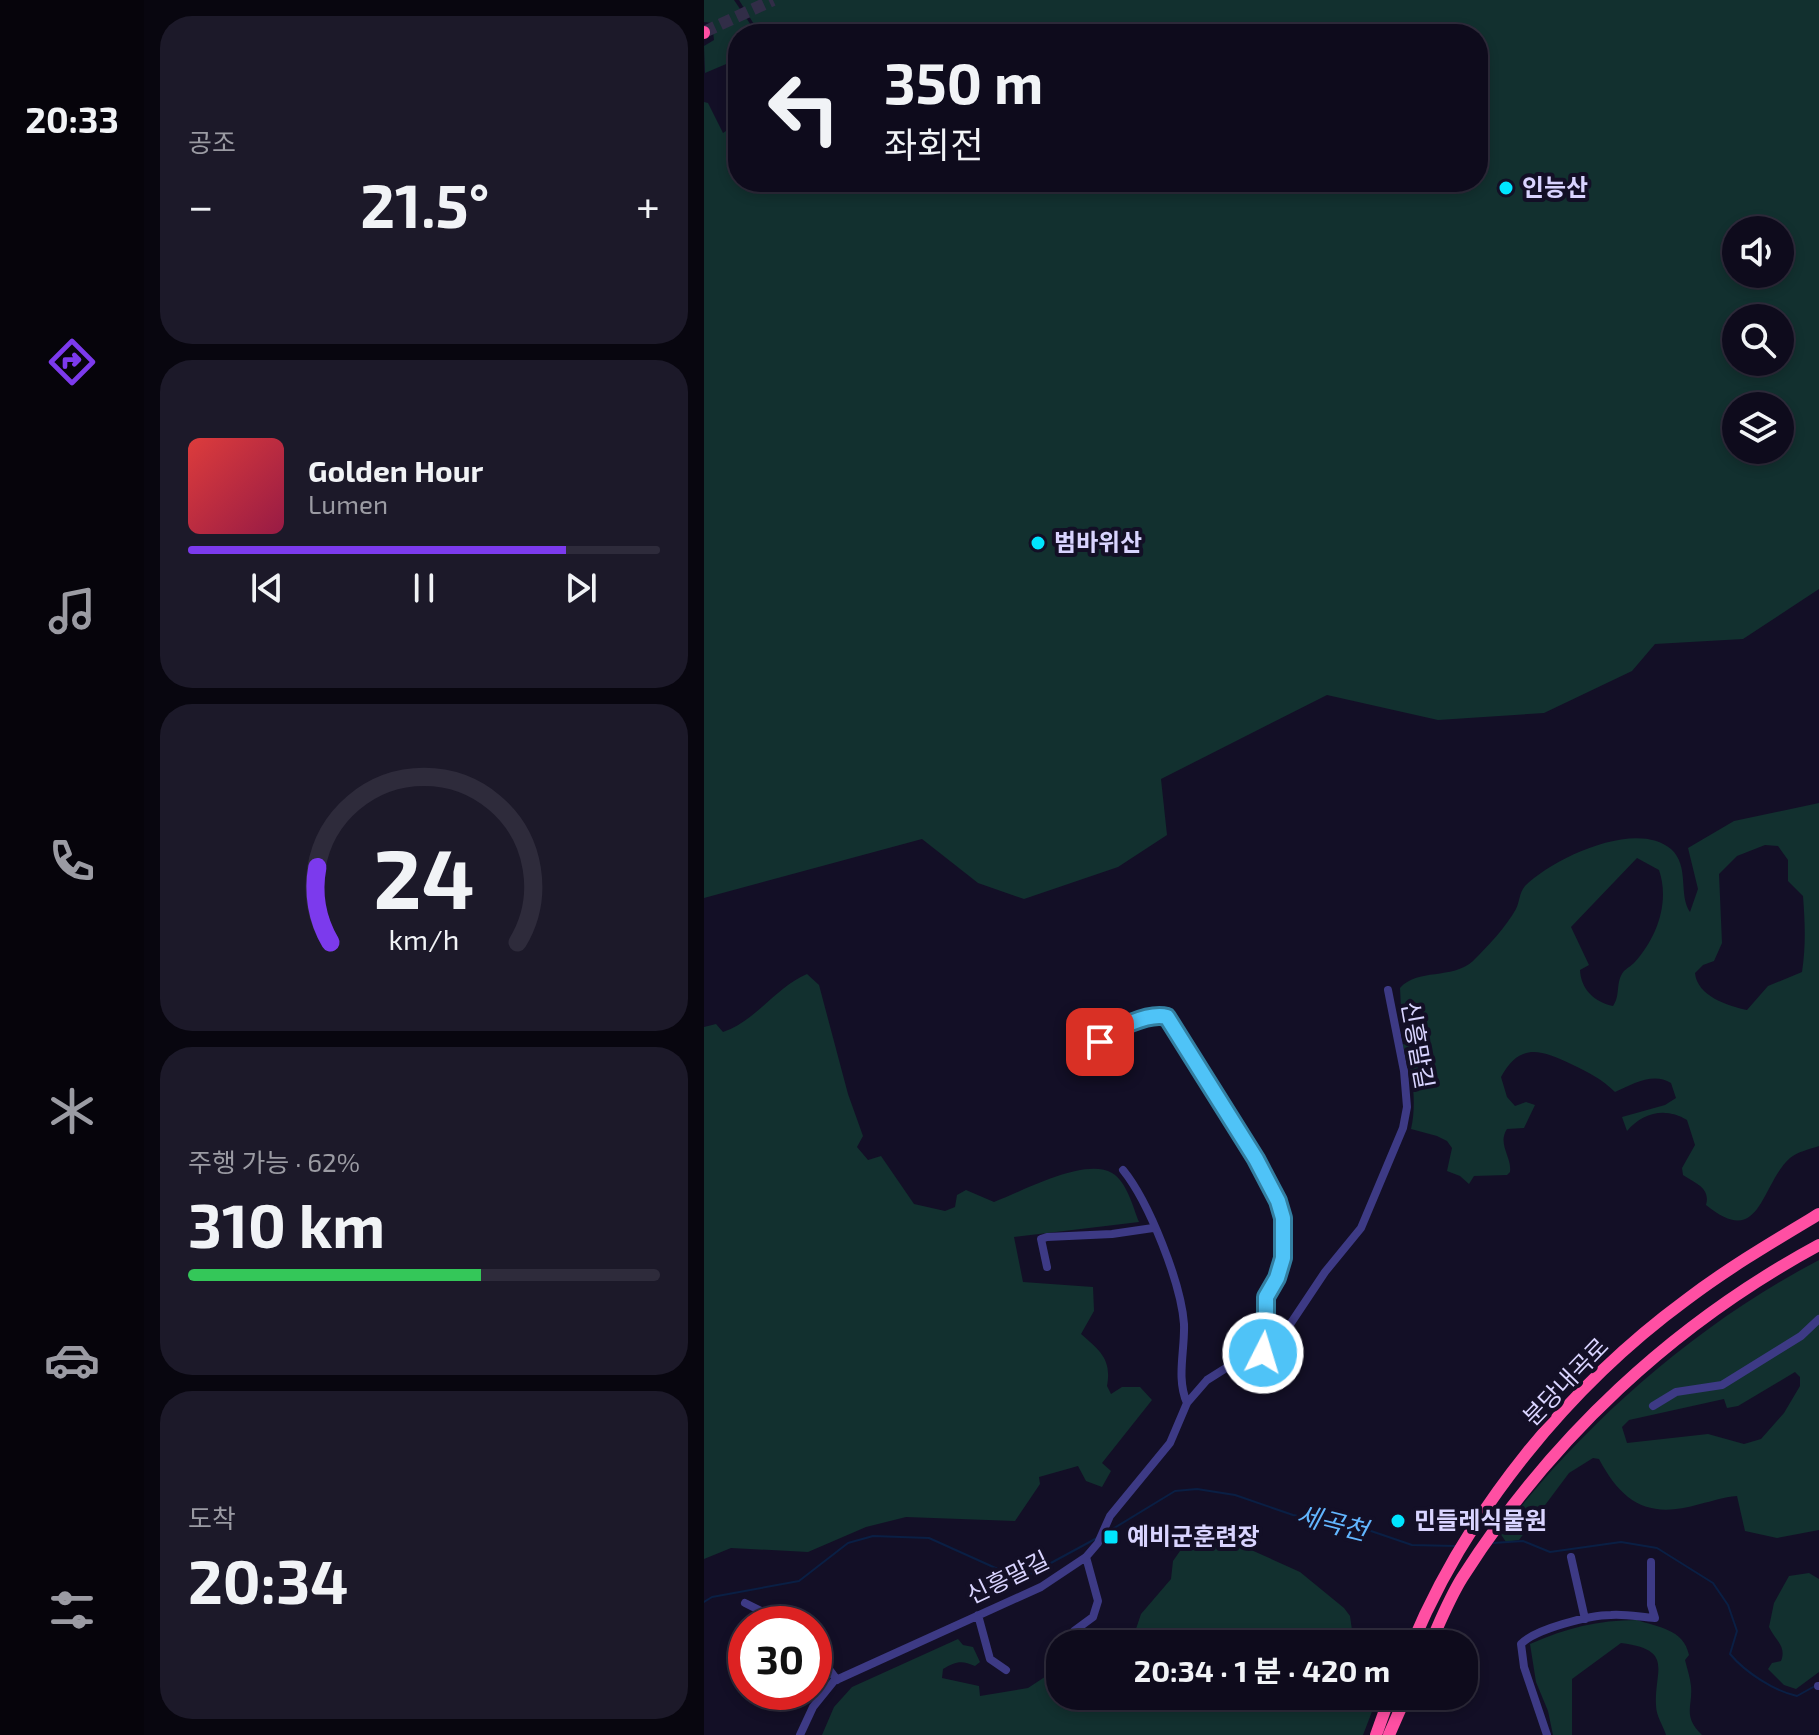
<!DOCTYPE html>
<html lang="ko">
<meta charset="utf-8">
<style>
:root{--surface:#0e0b1c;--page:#1c1929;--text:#f1f3f6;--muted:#9b9ba3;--line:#2e2b3b;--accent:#7c3aed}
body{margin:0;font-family:"Exo 2","Noto Sans KR",sans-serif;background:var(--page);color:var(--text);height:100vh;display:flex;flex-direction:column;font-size:30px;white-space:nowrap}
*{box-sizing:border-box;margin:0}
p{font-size:26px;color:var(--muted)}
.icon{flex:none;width:44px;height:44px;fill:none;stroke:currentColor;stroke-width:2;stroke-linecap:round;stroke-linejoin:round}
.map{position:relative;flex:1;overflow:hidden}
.drawer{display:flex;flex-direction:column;gap:16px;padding:16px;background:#08060f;width:560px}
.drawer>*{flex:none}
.top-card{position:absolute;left:24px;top:24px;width:760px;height:168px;border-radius:32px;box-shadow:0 4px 12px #0003,0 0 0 2px var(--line);background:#0e0b1c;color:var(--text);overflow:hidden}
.controls{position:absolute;left:1018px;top:216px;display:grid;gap:16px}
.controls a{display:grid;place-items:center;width:72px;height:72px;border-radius:50%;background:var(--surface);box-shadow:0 4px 12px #0003,0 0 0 2px var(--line);font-size:40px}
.speed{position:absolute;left:24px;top:1606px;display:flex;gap:16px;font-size:40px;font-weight:700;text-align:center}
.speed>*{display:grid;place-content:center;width:104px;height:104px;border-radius:50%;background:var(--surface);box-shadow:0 4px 12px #0003,0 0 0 2px var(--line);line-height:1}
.speed .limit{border:12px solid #d22;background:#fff;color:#111}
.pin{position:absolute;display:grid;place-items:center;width:68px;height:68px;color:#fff;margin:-34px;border-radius:16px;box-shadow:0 4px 12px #0006}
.me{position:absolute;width:88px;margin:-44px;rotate:5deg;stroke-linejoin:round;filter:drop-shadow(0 0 6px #0008)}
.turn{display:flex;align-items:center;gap:28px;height:168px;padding:0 24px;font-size:36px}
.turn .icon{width:104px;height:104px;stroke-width:2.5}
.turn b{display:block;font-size:56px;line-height:68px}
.big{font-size:60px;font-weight:700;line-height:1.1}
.drawer .tile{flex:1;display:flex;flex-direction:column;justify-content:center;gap:12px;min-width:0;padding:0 28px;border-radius:32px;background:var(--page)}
.drawer .dial{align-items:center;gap:0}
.dial svg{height:208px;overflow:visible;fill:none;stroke:var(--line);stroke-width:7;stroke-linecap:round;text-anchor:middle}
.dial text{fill:var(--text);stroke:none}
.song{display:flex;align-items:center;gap:24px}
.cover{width:96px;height:96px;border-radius:12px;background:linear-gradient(135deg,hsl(0 70% 55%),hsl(340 70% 35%))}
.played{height:8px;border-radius:4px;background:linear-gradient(90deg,var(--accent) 80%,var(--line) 80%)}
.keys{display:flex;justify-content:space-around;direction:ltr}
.heat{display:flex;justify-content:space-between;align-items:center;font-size:44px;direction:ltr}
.charge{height:12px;border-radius:6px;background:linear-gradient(90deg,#34c759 62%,var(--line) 0)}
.trip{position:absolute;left:342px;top:1630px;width:432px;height:80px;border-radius:32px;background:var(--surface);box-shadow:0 4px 12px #0003,0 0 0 2px var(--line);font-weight:700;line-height:80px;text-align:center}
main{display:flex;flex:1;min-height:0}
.tab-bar{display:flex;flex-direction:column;width:144px;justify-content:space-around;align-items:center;background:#06040b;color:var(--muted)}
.tab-bar .icon{width:56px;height:56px}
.tab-bar .on{color:var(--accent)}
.tab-bar b{font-size:36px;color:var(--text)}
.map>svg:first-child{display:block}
</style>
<main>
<nav class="tab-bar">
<b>20:33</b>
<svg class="icon on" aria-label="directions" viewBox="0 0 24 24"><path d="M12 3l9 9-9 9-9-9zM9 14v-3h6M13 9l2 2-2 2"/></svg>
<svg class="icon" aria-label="music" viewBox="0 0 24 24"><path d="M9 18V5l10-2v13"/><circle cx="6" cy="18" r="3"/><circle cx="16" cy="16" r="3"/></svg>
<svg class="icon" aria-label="phone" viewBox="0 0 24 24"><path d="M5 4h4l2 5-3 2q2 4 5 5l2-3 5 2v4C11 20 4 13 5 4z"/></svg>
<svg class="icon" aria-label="climate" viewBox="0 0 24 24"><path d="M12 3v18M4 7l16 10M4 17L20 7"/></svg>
<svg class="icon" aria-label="car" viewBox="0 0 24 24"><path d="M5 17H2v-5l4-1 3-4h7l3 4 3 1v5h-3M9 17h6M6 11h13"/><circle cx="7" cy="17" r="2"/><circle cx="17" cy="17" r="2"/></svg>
<svg class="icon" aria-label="filters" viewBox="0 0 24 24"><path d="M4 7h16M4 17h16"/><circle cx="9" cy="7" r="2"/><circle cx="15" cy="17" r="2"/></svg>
</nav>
<section class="drawer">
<div class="tile"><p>공조</p>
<div class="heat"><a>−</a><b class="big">21.5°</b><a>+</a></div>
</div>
<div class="tile">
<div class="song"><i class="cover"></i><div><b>Golden Hour</b><p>Lumen</p></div></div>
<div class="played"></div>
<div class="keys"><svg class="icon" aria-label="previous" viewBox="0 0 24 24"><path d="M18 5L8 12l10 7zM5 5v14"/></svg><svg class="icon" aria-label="pause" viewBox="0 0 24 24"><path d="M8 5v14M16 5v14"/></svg><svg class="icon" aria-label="next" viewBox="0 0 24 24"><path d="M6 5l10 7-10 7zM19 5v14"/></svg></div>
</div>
<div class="tile dial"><svg viewBox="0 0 100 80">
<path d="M14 69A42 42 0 1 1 86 69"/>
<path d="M14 69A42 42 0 0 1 9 40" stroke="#7c3aed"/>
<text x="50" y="56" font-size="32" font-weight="700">24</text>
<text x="50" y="72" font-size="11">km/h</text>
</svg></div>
<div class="tile"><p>주행 가능 · 62%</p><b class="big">310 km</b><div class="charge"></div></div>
<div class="tile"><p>도착</p><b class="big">20:34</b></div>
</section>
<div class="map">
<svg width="1115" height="1735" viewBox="0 0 1115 1735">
<rect width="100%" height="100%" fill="#130f26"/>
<!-- green -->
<path fill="#12302f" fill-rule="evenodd" d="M0 0H30L53 34H34V59L1 73 0 46 10 40 8 23 0 22Z
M35 0H1115V589L1039 639 951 644 928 671 840 713 734 720 623 695 457 779 463 835 414 867 320 899 274 883 218 839 0 898V102L4 103 19 133 34 123V182H774V34H89L73 31 56 34ZM1076 230V274H1032V230ZM1076 318V362H1032V318ZM1076 406V450H1032V406Z
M1115 803V1146C1106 1149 1093 1152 1086 1158 1056 1185 1057 1250 1002 1205 1007 1188 991 1183 979 1175L978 1168 991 1145 983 1120C962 1107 939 1112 923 1131L918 1117 961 1105 972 1098 967 1083C949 1072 929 1084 911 1092 898 1079 884 1072 867 1064 837 1050 816 1042 797 1077L803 1097 811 1106 822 1102 831 1105 820 1128 803 1129C793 1144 808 1157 806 1172L803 1175 770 1176 765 1184 756 1176 743 1171 748 1148 743 1141 733 1136 707 1129C713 1103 709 1068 698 1044L706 1045 717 1034 712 1012 697 1007 696 988C713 968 748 980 769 961 784 946 802 927 812 909 816 901 815 893 821 886 849 858 932 819 967 849 986 866 974 895 986 912L994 889 984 848 1030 821ZM1061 845 1074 846 1084 860V881L1099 896C1101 922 1102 946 1098 972L1064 986 1043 1010C1024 1006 993 996 991 973L999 965 1010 961 1018 943 1015 874 1033 856ZM933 858 955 870C966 902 953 938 930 963 928 965 922 969 920 971 911 982 917 995 909 1006 891 1002 877 990 876 970L885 965 867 927Z
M103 974 115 985 144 1094 159 1136 153 1147 164 1160 177 1156 210 1204 241 1211 251 1207 253 1195 262 1190 290 1202C319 1191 381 1157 408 1173 423 1182 429 1207 435 1222L310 1237 319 1282 389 1287 390 1311 377 1334C396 1351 408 1359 403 1386L407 1394 418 1387H436L448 1400 398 1463 407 1471 398 1487 382 1481 374 1466 335 1477 336 1484 311 1521 202 1517 162 1527 104 1552 27 1548 0 1559V1027L12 1024 19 1032C52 1021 72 987 103 974Z
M1115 1260V1530L1073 1538 1041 1531 1033 1496C1019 1497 1009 1501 996 1504 945 1519 919 1504 895 1459L889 1458 865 1473 815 1540 802 1542 796 1533C880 1423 991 1325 1115 1260ZM1091 1372 1096 1377V1386L1080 1413 1057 1439 1040 1444 1004 1434 923 1443 918 1427 925 1420 1020 1399 1023 1408 1034 1406Z
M493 1539 517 1541 545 1549 596 1572 640 1608 646 1616 648 1630 660 1644H427L437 1614 467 1579 469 1561 483 1541Z
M1105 1573 1115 1579V1672L1092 1689 1080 1685 1064 1669 1068 1663 1077 1661C1083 1646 1071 1640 1065 1627L1070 1603 1085 1576Z
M933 1620C953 1627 980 1629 985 1655L981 1660C983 1668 986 1677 987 1686 989 1707 978 1715 998 1735H962C959 1725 952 1716 952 1705 950 1670 971 1650 917 1643L868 1679V1735H849L844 1711 832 1682 826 1644C862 1628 894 1620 933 1620Z
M254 1639 259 1645 269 1647 276 1662 271 1666C258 1660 252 1661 239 1669L238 1678 275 1686 276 1696 324 1688 356 1667V1696H674L659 1735H118L130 1707 148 1687Z"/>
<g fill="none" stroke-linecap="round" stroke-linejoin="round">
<!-- stream -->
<path stroke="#0a1f44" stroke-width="2" d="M402 1533 471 1491 493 1489 531 1495 589 1515 667 1531 708 1545 751 1546
M789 1543 819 1541 846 1552 917 1542 953 1548 1009 1583 1024 1605 1033 1631 1026 1654C1041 1672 1070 1691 1093 1696L1111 1686
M0 1602 8 1597 95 1581 144 1543 169 1536 225 1538 296 1570 321 1577 393 1538"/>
<!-- highway-tunnel -->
<path stroke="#312d47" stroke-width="12" stroke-dasharray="12 6" stroke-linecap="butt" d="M0 32 69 0"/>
<!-- minor -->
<path stroke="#3d3a85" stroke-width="8" d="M378 1057C391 1054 392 1043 402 1036 416 1026 447 1012 463 1017L552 1159 574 1201 579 1218V1258L573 1278 562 1297V1337L559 1352
M419 1170C445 1202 477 1283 480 1324 481 1351 472 1378 483 1403
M343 1267 337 1239 343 1237 408 1234 449 1228
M949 1406 972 1392 1018 1385 1097 1336 1115 1319
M867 1557 881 1619
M41 1603 83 1624
M274 1615 286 1659 302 1670
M370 1631 389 1617 394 1601 382 1557
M110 1649 133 1680
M1114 1686H1115
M96 1735 109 1707 130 1681 337 1587 382 1557 394 1543 406 1516 466 1443 483 1403 503 1380 522 1368 547 1361 570 1345 583 1329 621 1272 657 1228 699 1128 703 1107 700 1071 684 990
M843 1735 820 1667 817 1644C831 1629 886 1615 907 1615 922 1614 936 1617 951 1618L947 1605V1562"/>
<!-- highway -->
<path stroke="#ff4fa3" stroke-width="12" d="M0 33V32
M708 1644C764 1510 865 1386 982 1300 1024 1268 1070 1241 1115 1214
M726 1644C736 1622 745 1599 758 1578 847 1438 969 1324 1115 1245
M672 1735 686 1696
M685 1735 702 1696"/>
</g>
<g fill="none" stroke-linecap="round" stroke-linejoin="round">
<!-- route casing -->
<g stroke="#337fa1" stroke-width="20">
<path id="route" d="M396 1042C408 1029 445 1012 463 1017L552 1159 574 1201 579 1218V1258L573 1278 562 1297V1337L559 1353"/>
</g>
<!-- route -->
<use href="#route" stroke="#4fc3f7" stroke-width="14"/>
</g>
<!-- markers -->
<g fill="#00e5ff" stroke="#130f26" stroke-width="3">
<circle cx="802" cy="188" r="8"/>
<circle cx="334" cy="543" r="8"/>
<circle cx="694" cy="1521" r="8"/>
<rect x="399" y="1529" width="16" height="16" rx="4"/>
</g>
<g text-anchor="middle" stroke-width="8" stroke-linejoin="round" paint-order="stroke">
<!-- poi labels -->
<g font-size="24" font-weight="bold" fill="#d9d4ff" stroke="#130f26" text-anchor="start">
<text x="818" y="196">인능산</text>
<text x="350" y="551">범바위산</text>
<text x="710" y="1529">민들레식물원</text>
<text x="423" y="1545">예비군훈련장</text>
</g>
<!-- street labels -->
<g font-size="24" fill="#d9d4ff" stroke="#130f26">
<text transform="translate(713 1045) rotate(80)" y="8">신흥말길</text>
<text transform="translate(862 1382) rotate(-46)" y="8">분당내곡로</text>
<text transform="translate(304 1578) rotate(-26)" y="8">신흥말길</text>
</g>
<!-- water labels -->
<g font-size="26" font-style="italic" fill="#62b6ff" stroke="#130f26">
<text transform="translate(628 1523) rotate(14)" y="9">세곡천</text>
</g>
</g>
</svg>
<div class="controls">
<a><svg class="icon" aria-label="sound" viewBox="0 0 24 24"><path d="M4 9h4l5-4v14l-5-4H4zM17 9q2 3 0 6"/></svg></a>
<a><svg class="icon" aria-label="search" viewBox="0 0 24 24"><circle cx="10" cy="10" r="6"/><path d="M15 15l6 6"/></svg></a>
<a><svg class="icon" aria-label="layers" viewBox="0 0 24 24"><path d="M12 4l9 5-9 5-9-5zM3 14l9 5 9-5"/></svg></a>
</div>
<div class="speed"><div class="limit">30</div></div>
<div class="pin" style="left:396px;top:1042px;background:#d93025"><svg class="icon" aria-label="arrive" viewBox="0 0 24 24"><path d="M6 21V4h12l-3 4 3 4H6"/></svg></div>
<svg class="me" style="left:559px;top:1353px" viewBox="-20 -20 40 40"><circle r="17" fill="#4fc3f7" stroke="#fff" stroke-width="3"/><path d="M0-11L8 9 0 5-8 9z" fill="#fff"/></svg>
<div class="trip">20:34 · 1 분 · 420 m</div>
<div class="top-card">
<div class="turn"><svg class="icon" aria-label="left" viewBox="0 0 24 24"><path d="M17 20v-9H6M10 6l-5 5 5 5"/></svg><div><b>350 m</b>좌회전</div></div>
</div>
</div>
</main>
